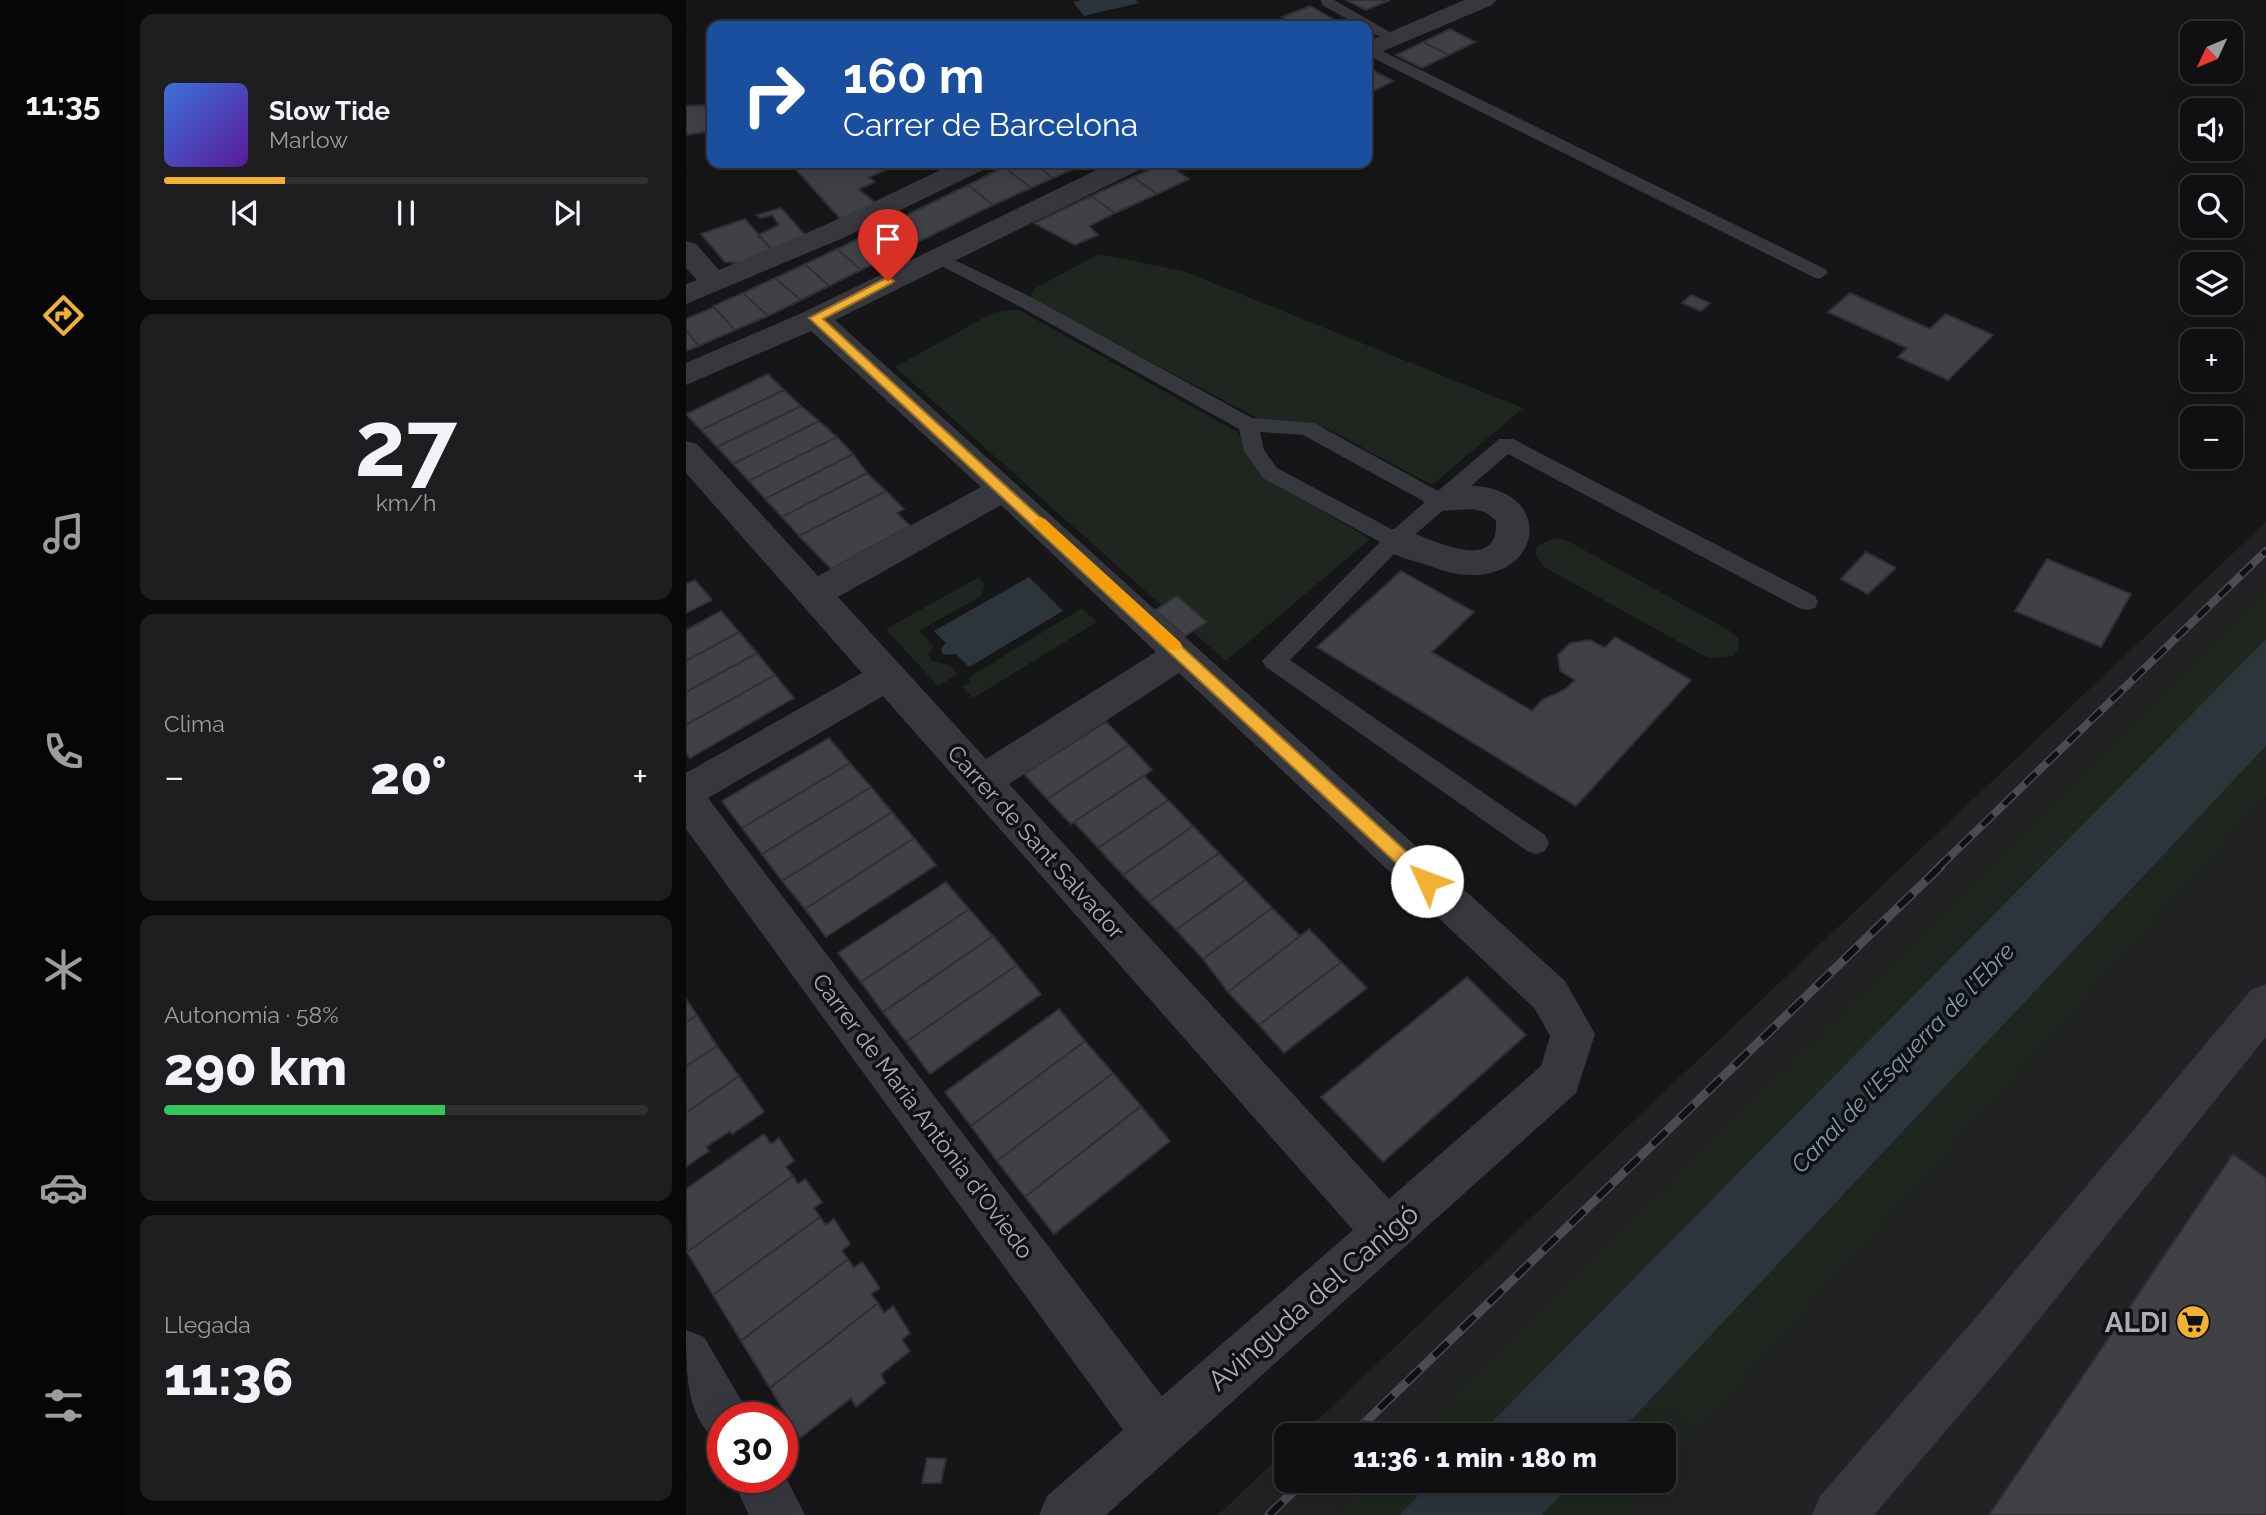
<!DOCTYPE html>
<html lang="es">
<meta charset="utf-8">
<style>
:root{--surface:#101012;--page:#1e1e20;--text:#f1f3f6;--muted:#9c9d9f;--line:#303032;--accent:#f2b134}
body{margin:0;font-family:Raleway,sans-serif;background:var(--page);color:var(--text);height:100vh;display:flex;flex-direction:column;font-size:26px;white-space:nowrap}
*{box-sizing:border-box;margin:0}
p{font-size:23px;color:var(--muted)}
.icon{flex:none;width:38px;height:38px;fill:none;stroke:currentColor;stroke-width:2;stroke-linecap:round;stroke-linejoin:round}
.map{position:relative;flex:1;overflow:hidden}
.side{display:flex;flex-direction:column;gap:14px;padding:14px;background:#09090a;width:560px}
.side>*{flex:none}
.guide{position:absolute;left:21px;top:21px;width:665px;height:147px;border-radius:14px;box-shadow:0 7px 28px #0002,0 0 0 2px var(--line);background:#1a4fa0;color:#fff;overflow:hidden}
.needle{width:46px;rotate:226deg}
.controls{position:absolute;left:1494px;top:21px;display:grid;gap:14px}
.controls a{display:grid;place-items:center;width:63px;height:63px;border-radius:14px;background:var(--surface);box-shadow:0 7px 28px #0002,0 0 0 2px var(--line);font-size:35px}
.speed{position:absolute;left:21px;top:1402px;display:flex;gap:14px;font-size:35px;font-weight:700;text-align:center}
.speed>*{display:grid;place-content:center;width:91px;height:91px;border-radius:50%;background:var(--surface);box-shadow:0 7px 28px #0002,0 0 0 2px var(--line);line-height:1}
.speed .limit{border:10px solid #d22;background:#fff;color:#111}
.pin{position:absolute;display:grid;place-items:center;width:60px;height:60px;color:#fff;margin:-72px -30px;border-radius:50% 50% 50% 0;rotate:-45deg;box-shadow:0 0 7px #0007}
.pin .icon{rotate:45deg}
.me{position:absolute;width:77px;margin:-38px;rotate:313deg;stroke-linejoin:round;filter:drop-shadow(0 0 5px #0008)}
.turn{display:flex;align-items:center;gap:24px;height:147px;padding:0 21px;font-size:32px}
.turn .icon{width:91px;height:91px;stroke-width:2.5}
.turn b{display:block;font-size:49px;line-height:60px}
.big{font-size:52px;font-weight:800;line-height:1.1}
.side .card{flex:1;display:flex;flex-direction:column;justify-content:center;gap:10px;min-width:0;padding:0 24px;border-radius:14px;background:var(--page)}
.side .dial{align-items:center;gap:0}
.dial b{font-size:91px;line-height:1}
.song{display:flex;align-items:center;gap:21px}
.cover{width:84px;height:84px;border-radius:10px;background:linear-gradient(135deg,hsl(220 70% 55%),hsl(270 70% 35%))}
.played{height:7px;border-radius:4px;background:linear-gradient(90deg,var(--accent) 25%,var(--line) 25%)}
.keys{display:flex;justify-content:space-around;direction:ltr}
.heat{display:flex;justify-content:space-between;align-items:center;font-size:38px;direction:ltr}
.charge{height:10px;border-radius:5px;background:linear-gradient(90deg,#34c759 58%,var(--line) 0)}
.trip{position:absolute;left:588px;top:1423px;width:402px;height:70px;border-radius:14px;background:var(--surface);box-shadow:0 7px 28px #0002,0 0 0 2px var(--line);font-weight:800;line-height:70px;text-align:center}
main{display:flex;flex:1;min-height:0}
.tabs{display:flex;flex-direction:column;width:126px;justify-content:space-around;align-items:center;background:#060607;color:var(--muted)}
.tabs .icon{width:49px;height:49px}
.tabs .current{color:var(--accent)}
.tabs b{font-size:32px;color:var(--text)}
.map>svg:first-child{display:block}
</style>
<main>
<nav class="tabs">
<b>11:35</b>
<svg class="icon current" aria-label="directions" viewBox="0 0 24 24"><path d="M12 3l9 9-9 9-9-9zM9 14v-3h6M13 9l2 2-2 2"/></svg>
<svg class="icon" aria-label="music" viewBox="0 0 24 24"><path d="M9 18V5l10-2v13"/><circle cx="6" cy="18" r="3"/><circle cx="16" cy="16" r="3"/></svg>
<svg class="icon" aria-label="phone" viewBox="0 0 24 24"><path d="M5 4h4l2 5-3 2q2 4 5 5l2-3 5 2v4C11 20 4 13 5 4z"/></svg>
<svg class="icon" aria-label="climate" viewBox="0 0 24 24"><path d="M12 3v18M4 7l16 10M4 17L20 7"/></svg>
<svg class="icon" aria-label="car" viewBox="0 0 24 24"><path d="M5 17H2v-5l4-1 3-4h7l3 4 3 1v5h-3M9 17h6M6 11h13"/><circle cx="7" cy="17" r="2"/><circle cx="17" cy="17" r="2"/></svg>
<svg class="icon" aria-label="filters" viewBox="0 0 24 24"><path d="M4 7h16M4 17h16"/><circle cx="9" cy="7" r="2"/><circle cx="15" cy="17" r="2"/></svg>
</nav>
<section class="side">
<div class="card">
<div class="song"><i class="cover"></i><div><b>Slow Tide</b><p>Marlow</p></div></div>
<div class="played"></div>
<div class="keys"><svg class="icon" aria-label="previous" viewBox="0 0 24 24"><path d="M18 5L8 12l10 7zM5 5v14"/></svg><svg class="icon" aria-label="pause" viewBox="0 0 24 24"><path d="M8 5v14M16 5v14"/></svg><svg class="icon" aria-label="next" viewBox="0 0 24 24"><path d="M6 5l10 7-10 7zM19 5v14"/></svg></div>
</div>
<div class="card dial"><b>27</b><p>km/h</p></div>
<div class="card"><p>Clima</p>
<div class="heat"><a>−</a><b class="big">20°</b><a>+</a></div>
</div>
<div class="card"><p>Autonomía · 58%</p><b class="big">290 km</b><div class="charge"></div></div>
<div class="card"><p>Llegada</p><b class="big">11:36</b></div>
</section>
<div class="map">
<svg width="1580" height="1515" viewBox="0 0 1580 1515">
<rect width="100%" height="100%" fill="#161618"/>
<!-- built -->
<path fill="#222225" d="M1580 522V587L729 1435H616Z
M1580 798V1515H938L968 1481 978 1480V1470Z
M600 1450V1480L683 1481 649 1515H532Z"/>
<!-- green -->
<path fill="#1e261f" d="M413 254 497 271 837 408 746 485 640 428C617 423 593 425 571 418L344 298 348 289Z
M322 310H333L551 432 585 481 684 539 540 661 507 632 520 622 491 597 476 606 209 367 307 313Z
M868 538 880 540 1044 631 1053 639 1052 649 1047 656 1022 658 858 567 849 554 851 546Z
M293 577 299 585 295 596 233 631 247 646 243 654 246 661 264 665 271 674 252 686 200 629Z
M1580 587V639L793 1435H729Z
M396 608 411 622 287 698 276 687 285 682 282 678Z
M1580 746V798L978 1470V1435H931Z
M683 1481H748L713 1515H649Z
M888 1481H968L938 1515H856Z"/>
<!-- water -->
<path fill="#2c353c" d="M397 0H450L453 3 398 16 387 2Z
M343 577 377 611 283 667 270 654 257 655 255 649 260 643 248 631Z
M1580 639V746L931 1435H793Z
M748 1480H888V1481L856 1515H713Z"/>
<!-- building -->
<path fill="#404145" stroke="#303034" stroke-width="2" d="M660 0H704L680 10Z
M624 6 647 19 630 26H611L596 17Z
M764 29 789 42 763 55 737 42Z
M737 42 763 55 736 68 710 55Z
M681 67 707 81 686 92 681 89Z
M26 105V131L0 135V106Z
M104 163H192L200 170 183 177 189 182 173 189 195 208 158 223Z
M327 163H348L367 178 345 188 318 167Z
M348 163H401L367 178Z
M479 163 503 179 471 194 447 177Z
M318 167 345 188 307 205 282 185Z
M447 177 471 194 429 213 405 196Z
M282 185 307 205 175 270 151 249Z
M405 196 429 213 403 226 412 235 389 245 348 223Z
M95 208 120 236 86 250 72 235 93 225 86 215 74 218 71 215Z
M59 219 86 250 57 263 39 262 15 234Z
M151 249 175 270 143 286 119 264Z
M119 264 143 286 115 300 89 278Z
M89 278 115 300 82 316 57 293Z
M57 293 82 316 49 330 27 306Z
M1164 293 1244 329 1260 314 1307 335 1262 380 1212 357 1221 348 1142 312Z
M1005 295 1024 303 1015 311 996 303Z
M28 307 49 330 13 346 0 330V319Z
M0 330 13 346 0 351Z
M82 374 98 390 15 430 0 414Z
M98 390 115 406 31 447 15 430Z
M115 406 133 421 47 464 31 447Z
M133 421 151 437 63 481 47 464Z
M151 437 167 454 79 499 63 481Z
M167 454 181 473 96 517 79 499Z
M181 473 200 491 113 536 96 517Z
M200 491 218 509 211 513 224 526 145 569 113 536Z
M1180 552 1210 568 1182 594 1155 579Z
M1361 559 1445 594 1415 647 1329 611Z
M715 571 788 612 746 652 846 711 856 700 880 689 889 680 874 671 872 655 884 643 904 640 919 648 929 637 1005 680 890 806 631 647Z
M9 580 26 600 0 613V584Z
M491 596 521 622 499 636 469 610Z
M35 611 53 632 0 661V630Z
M53 632 71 653 0 692V661Z
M71 653 89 675 0 725V692Z
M89 675 108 698 4 758 0 753V725Z
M420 722 443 745 361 799 338 774Z
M143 738 164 763 56 828 36 801Z
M443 745 466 770 385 824 361 799Z
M164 763 185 787 76 854 56 828Z
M458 776 482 800 412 848 388 822Z
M185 787 206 812 96 881 76 854Z
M482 800 507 826 437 875 412 848Z
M206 812 228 838 119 909 96 881Z
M507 826 533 853 463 902 437 875Z
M228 838 250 865 140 937 119 909Z
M533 853 559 880 490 930 463 902Z
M559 880 586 908 517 959 490 930Z
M260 882 283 909 175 982 152 953Z
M586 908 614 936 542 992 517 959Z
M283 909 307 936 197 1012 175 982Z
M623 929 655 962 573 1025 542 992Z
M307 936 331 965 220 1042 197 1012Z
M655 962 681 988 598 1053 573 1025Z
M331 965 355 994 244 1074 220 1042Z
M781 977 840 1035 697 1162 635 1097Z
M0 999 11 1015 0 1022Z
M373 1009 399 1041 285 1126 259 1092Z
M11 1015 31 1046 0 1066V1022Z
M399 1041 427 1073 311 1161 285 1126Z
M31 1046 53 1076 0 1113V1066Z
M427 1073 455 1106 339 1197 311 1161Z
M53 1076 78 1112 46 1134 44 1131 20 1147 23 1151 0 1167V1113Z
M455 1106 484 1141 368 1234 339 1197Z
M78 1134 85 1144 93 1138 108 1161 100 1167 107 1176 1 1252 0 1189Z
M1547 1154 1580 1178V1515H1303Z
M107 1176 112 1184 119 1179 136 1202 128 1208 134 1217 27 1295 1 1252Z
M134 1217 140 1225 148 1219 164 1244 156 1251 162 1259 55 1341 27 1295Z
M162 1259 168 1268 176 1262 194 1288 185 1294 192 1303 84 1388 55 1341Z
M192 1303 198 1313 207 1306 224 1333 216 1340 224 1351 195 1374 199 1383 170 1407 165 1398 114 1438 84 1388Z
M241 1458 260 1459 255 1483H236Z"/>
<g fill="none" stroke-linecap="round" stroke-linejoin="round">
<!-- lane -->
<path fill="#37383d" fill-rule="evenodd" d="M635 0H648L716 39 708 44 681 30V26H674L636 5Z
M681 46 688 47 1139 269 1142 273 1133 279 1127 277 681 55Z
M250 251 343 296 566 418 628 423 752 491 813 439H827L1129 596 1132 602 1129 608 1121 610 1113 608 822 454 717 545 604 660 859 835 863 843 859 851 850 854 841 851 580 667 576 661 694 542 577 478 558 451 553 429 329 304 244 260 241 256 244 252ZM574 432 617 435 739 502 707 530 591 468 578 450Z"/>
<!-- street -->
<path fill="#37383d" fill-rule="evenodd" d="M778 0H810L806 5 681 58V42Z
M269 163H303L299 169 157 238 0 304V284L11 280 0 268V241L10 244 33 270 137 226Z
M425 163H459L455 169 149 320 879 981 909 1034 890 1093 420 1515H353L361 1496 437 1430 0 829V773L176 673 0 473V441L11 444 132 576 295 487 125 331 0 385V363L118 312ZM315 505 470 652 300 759 152 597ZM493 673 849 1009 864 1036 855 1066 703 1199 323 784ZM197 696 667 1230 476 1396 22 798Z
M774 486C865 481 863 571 790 575 772 576 754 570 738 564 722 559 700 555 692 540L697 531C703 530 707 528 713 529 739 534 813 579 810 521 791 499 766 516 742 509L737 501 742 493Z
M1580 984V1037L1322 1358 1188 1515H1126L1134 1496 1286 1322 1565 990Z
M0 1330 18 1337 55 1400 63 1418H37V1444C0 1424 0 1373 0 1330Z
M96 1470 119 1515H63L45 1477H96Z"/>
<!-- rail-far1 casing -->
<g stroke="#4a4c52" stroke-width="8">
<path id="rail-far1" d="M1253 867 1580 551"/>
</g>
<!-- rail casing -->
<g stroke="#4a4c52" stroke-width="9">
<path id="rail" d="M666 1435 1255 866
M583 1515 619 1480"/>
</g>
<!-- rail-far1 -->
<use href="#rail-far1" stroke="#111113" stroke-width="5" stroke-dasharray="15" stroke-linecap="butt"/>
<!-- rail -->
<use href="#rail" stroke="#111113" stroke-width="6" stroke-dasharray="19" stroke-linecap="butt"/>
</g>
<!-- route -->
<path fill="#f2b134" stroke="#9d7322" stroke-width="2" d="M202 277 208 281 206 283 137 319 747 876 750 881 747 886 741 888 735 886 123 318Z"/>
<!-- slow -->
<path fill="#f59e0b" d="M354 517 359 519 494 642 496 646 494 650H483L350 526 347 522Z"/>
<!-- icons -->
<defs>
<g id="supermarket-disc" transform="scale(1.75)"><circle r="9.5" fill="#f2b134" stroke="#111113"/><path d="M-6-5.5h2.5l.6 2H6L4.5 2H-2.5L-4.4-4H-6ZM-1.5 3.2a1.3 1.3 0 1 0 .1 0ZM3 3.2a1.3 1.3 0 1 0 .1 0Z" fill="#111"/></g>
</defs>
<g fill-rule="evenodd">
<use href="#supermarket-disc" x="1507" y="1322"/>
</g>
<g text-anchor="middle" stroke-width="7" stroke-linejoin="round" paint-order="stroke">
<!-- street labels -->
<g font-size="23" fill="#a8adb8" stroke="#111113">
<text transform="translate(350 842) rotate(48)" y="8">Carrer de Sant Salvador</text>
<text transform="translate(237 1116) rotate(53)" y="8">Carrer de Maria Antònia d'Oviedo</text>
</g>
<!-- water labels -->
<g font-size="24" font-style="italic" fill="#7f9bb3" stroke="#111113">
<text transform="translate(1217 1058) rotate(-46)" y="8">Canal de l'Esquerra de l'Ebre</text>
</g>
<!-- near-street labels -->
<g font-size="28" fill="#a8adb8" stroke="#111113">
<text transform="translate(627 1297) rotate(-41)" y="10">Avinguda del Canigó</text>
</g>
<!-- near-poi labels -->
<g font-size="28" font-weight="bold" fill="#a8adb8" stroke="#111113" text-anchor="end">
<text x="1482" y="1332">ALDI</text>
</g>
</g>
</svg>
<div class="controls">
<a><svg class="needle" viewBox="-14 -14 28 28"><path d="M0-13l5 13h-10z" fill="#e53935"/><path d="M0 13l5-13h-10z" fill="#9c9d9f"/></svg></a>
<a><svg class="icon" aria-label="sound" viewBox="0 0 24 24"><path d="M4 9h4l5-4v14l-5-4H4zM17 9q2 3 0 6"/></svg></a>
<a><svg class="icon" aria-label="search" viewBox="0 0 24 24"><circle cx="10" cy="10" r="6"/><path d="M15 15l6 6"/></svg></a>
<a><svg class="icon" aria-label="layers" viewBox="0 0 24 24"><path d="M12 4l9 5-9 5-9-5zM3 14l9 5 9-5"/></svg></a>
<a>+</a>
<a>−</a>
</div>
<div class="speed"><div class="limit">30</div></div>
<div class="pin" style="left:202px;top:281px;background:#d93025"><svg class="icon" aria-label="arrive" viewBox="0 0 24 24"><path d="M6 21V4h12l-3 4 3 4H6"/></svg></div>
<svg class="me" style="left:741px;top:881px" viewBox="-20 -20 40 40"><circle r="19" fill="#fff"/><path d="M0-13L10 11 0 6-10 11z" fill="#f2b134"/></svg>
<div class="trip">11:36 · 1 min · 180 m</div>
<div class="guide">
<div class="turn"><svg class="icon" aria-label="right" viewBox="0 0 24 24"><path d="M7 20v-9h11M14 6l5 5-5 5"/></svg><div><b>160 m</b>Carrer de Barcelona</div></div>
</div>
</div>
</main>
